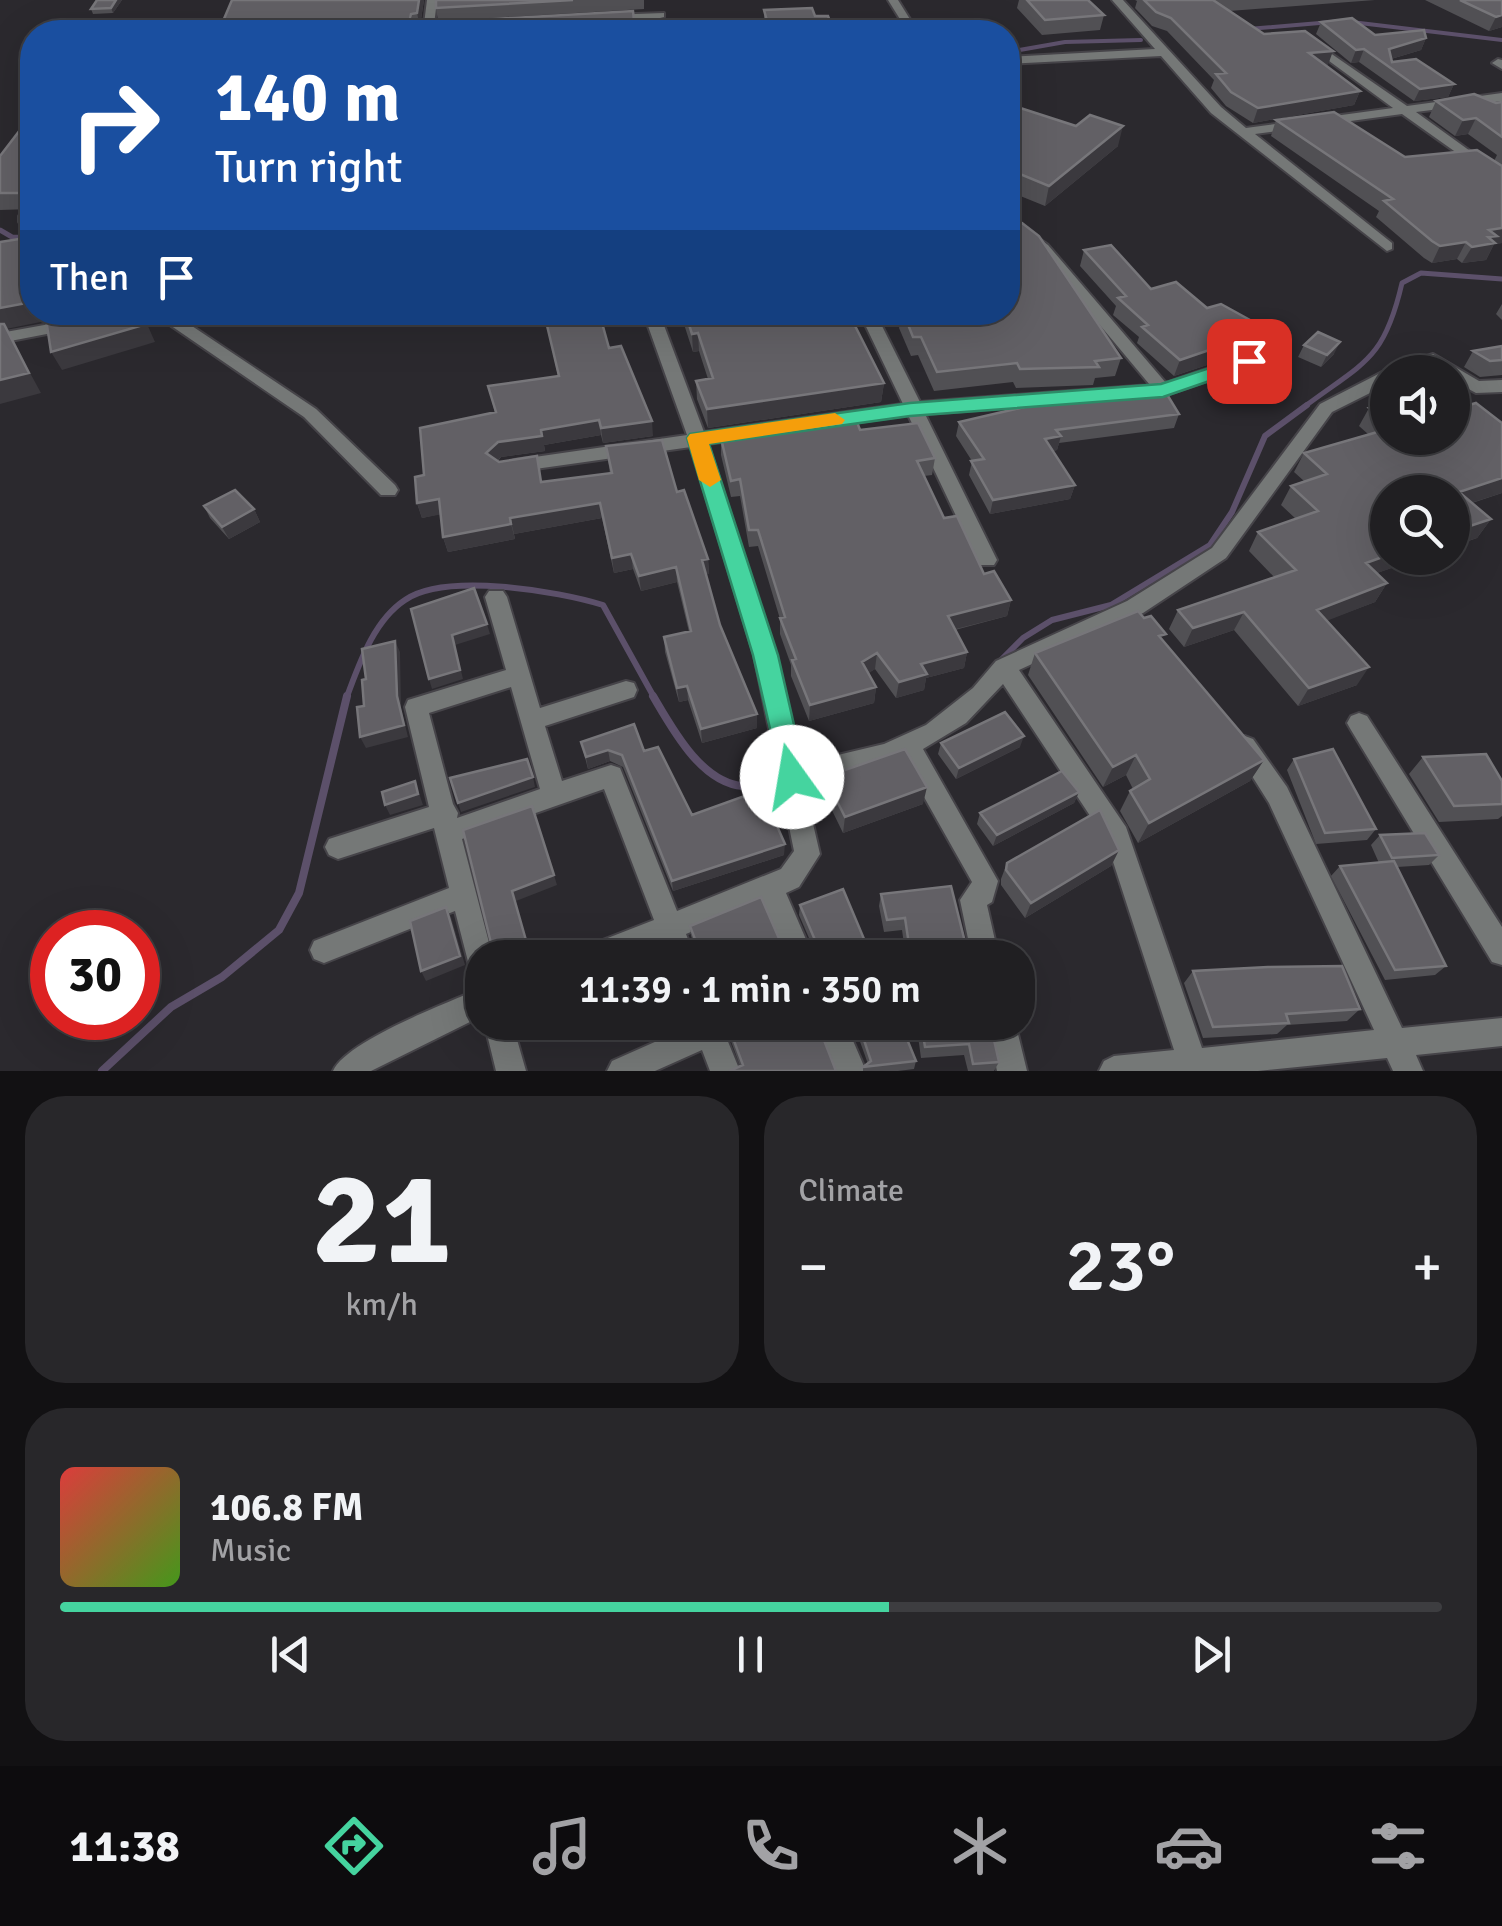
<!DOCTYPE html>
<meta charset="utf-8">
<style>
:root{--surface:#201f22;--page:#28272a;--text:#f1f3f6;--muted:#a2a2a5;--line:#3d3d40;--accent:#45d49f}
body{margin:0;font-family:Signika,sans-serif;background:var(--page);color:var(--text);height:100vh;display:flex;flex-direction:column;font-size:38px;white-space:nowrap}
*{box-sizing:border-box;margin:0}
p{font-size:32px;color:var(--muted)}
.icon{flex:none;width:55px;height:55px;fill:none;stroke:currentColor;stroke-width:2;stroke-linecap:round;stroke-linejoin:round}
.map{position:relative;height:1071px;overflow:hidden}
.sheet{display:flex;flex-direction:column;gap:25px;padding:25px;background:#121113;flex:1}
.sheet>*{flex:none}
.top-card{position:absolute;left:20px;top:20px;width:1000px;height:305px;border-radius:40px;box-shadow:0 10px 40px #0002,0 0 0 2px var(--line);background:#1a4fa0;color:#fff;overflow:hidden}
.fabs{position:absolute;left:1370px;top:355px;display:grid;gap:20px}
.fabs a{display:grid;place-items:center;width:100px;height:100px;border-radius:50%;background:var(--surface);box-shadow:0 10px 40px #0002,0 0 0 2px var(--line);font-size:50px}
.speed{position:absolute;left:30px;top:910px;display:flex;gap:20px;font-size:50px;font-weight:700;text-align:center}
.speed>*{display:grid;place-content:center;width:130px;height:130px;border-radius:50%;background:var(--surface);box-shadow:0 10px 40px #0002,0 0 0 2px var(--line);line-height:1}
.speed .limit{border:15px solid #d22;background:#fff;color:#111}
.pin{position:absolute;display:grid;place-items:center;width:85px;height:85px;color:#fff;margin:-42px;border-radius:20px;box-shadow:0 5px 15px #0006}
.me{position:absolute;width:110px;margin:-55px;rotate:347deg;stroke-linejoin:round;filter:drop-shadow(0 0 8px #0008)}
.turn{display:flex;align-items:center;gap:35px;height:210px;padding:0 30px;font-size:45px}
.turn .icon{width:130px;height:130px;stroke-width:2.5}
.turn b{display:block;font-size:70px;line-height:85px}
.then{display:flex;align-items:center;height:95px;padding:0 30px;background:#0003;gap:20px;font-size:38px}
.big{font-size:75px;font-weight:600;line-height:1.1}
.sheet .tile{flex:1;display:flex;flex-direction:column;justify-content:center;gap:15px;min-width:0;padding:0 35px;border-radius:40px;background:var(--page)}
.sheet .dial{align-items:center;gap:0}
.dial b{font-size:130px;line-height:1}
.song{display:flex;align-items:center;gap:30px}
.cover{width:120px;height:120px;border-radius:15px;background:linear-gradient(135deg,hsl(0 70% 55%),hsl(100 70% 35%))}
.played{height:10px;border-radius:5px;background:linear-gradient(90deg,var(--accent) 60%,var(--line) 60%)}
.keys{display:flex;justify-content:space-around;direction:ltr}
.heat{display:flex;justify-content:space-between;align-items:center;font-size:55px;direction:ltr}
.sheet .tiles{flex:1;display:grid;gap:25px;grid-template-columns:1fr 1fr}
.tile:last-child{grid-column:span 2}
.trip{position:absolute;left:465px;top:940px;width:570px;height:100px;border-radius:40px;background:var(--surface);box-shadow:0 10px 40px #0002,0 0 0 2px var(--line);font-weight:600;line-height:100px;text-align:center}
.tabs{display:flex;height:160px;justify-content:space-around;align-items:center;background:#0d0c0e;color:var(--muted)}
.tabs .icon{width:70px;height:70px}
.tabs .selected{color:var(--accent)}
.tabs b{font-size:45px;color:var(--text)}
.map>svg:first-child{display:block}
</style>
<div class="map">
<svg width="1502" height="1071" viewBox="0 0 1502 1071">
<rect width="100%" height="100%" fill="#2b292e"/>
<g fill="none" stroke-linecap="round" stroke-linejoin="round">
<!-- stream-far3 -->
<path stroke="#5c506a" stroke-width="4" d="M1248 29 1343 21 1502 40
M1008 52 1065 42 1141 40"/>
<!-- stream-far2 -->
<path stroke="#5c506a" stroke-width="5" d="M0 230 12 237 32 238
M1304 407C1364 362 1384 361 1402 283L1421 273 1502 279"/>
<!-- stream-far1 -->
<path stroke="#5c506a" stroke-width="6" d="M1000 661 1023 638 1052 620 1111 605 1210 545 1232 512 1265 436 1307 405
M346 699C359 665 373 621 405 600 445 572 558 591 603 605L655 699"/>
<!-- stream -->
<path stroke="#5c506a" stroke-width="8" d="M653 696C672 728 701 783 743 786 755 787 769 779 781 774
M102 1071 171 1007 222 977 279 930 299 893 347 696"/>
<!-- street casing -->
<g stroke="#464449" stroke-width="4">
<path id="street" d="M427 0H437L434 25 468 24 474 27 468 30 423 32Z
M888 0H898L918 32H908Z
M1112 0H1123L1221 107 1246 128 1393 108 1306 44 1304 42 1310 39 1407 106 1502 93V101L1416 112 1502 174V185L1402 114 1255 134 1392 243V249L1387 251 1211 113 1161 56 1008 64V57L1155 49Z
M664 13V17L660 18 607 21 601 18 607 15Z
M756 20V24L752 25 656 30 650 27 656 24Z
M1498 59 1502 60V69L1492 63Z
M24 215 32 216V224L19 222V216Z
M1019 225 1048 245 1166 383 1271 347H1283L1285 351 1283 355 1163 396 925 414 997 560 994 565H980L977 560 908 415 708 444 776 655 800 764 884 744 926 725 973 688 996 661 1127 601 1212 548 1320 404 1390 368 1433 354 1479 381 1502 380V392L1476 393 1452 380V372H1442L1431 366 1411 372H1388V384L1332 412 1226 558 1143 613 1019 670 1126 827 1202 1048 1374 1030 1269 803 1233 746 1237 739 1245 736 1253 739 1287 787 1402 1028 1502 1018V1046L1416 1055 1423 1071H1393L1387 1058 1258 1071H1099L1104 1061 1114 1056 1174 1050 1106 840 1003 684 966 723 923 749 998 881 992 902 987 905 999 958H972L960 900 972 882 902 758 804 785 820 854 799 887 786 893 814 958H787L763 902 686 934 695 958H668L663 943 627 958H579L582 948 654 920 604 789 462 839 493 958H482V980L472 977 455 911 324 963 314 959 310 950 314 941 449 888 434 828 338 859 329 855 325 847 329 839 429 807 405 707 408 700 506 670 485 597 489 591H503L507 597 540 708 626 681 634 683 637 690 634 697 545 726 562 781 611 765 620 768 677 911 781 869 794 851 754 655 691 447 514 472 505 466 514 460 687 435 643 312H659L704 432 903 404 859 312H875L920 402 1150 385 1038 251 1016 234 1008 235V227ZM511 687 540 789 457 818 458 813 453 804 429 713Z
M151 312H171L316 409 395 485 398 490 395 495H381L304 417Z
M72 320 78 322V328L0 343V333Z
M1359 713 1367 716 1502 927V965L1492 962 1351 730 1347 723 1351 716Z
M482 988V1016L371 1071H333C346 1041 449 1002 482 988Z
M484 1022H512L526 1071H496Z
M692 1022H720L740 1071H710L702 1050 655 1071H607L612 1061 693 1025Z
M816 1022H845L866 1071H836Z
M987 1022H1015L1027 1071H997Z"/>
</g>
<!-- street -->
<use href="#street" fill="#757877" fill-rule="evenodd"/>
</g>
<!-- wall -->
<path fill="#515054" d="M97 0H122L113 13 93 14 91 9Z
M424 0 420 26 414 27 413 32H223L221 26Z
M436 0H644V9L438 21 436 8Z
M1019 0H1088L1104 15 1100 30 1042 35 1017 8Z
M1135 0H1375L1229 11 1264 34 1328 65H1325L1360 91 1354 105 1253 123 1226 106 1211 88 1214 80 1167 31 1152 26 1135 8 1137 1Z
M1425 0H1502V27L1489 31Z
M764 10 815 16 834 32H766L764 23Z
M1321 22 1375 35 1426 38 1421 50 1391 59 1392 62 1454 84 1448 97 1414 101 1359 62 1351 63 1316 34Z
M1436 101 1502 102V243L1494 244 1486 260 1462 263 1457 259 1432 263 1424 258 1376 217 1379 211 1271 136 1276 120 1405 157 1494 161 1497 155 1468 134 1455 136 1429 117Z
M1008 104 1118 146 1045 206 1008 191Z
M32 129V209L0 210V156Z
M1084 250 1151 289 1268 330 1261 347 1174 376 1137 343 1139 337 1113 315 1116 306 1080 266Z
M1502 304V320L1496 314Z
M680 312H849L884 383 881 402 708 428 697 399 696 381 708 379 699 351 693 352Z
M899 312H1008L1121 358 1115 376 1095 378 1093 385 1016 388 1013 382 934 391 918 355 911 356 899 328 901 317Z
M545 317 609 348 653 436 603 443 601 435 544 445 545 451 501 457 498 461 542 482 610 474 606 446 677 492 708 559 709 574H706L720 625 757 714V728L702 743 688 700 679 702 665 652 664 637 689 632 677 582 641 591 633 569 614 573 602 518 514 534 515 539 448 552 443 537 440 514 422 518 417 503 424 475 495 413 488 386 558 376Z
M1304 345 1334 354 1321 367 1298 357Z
M1502 346V375L1480 377 1464 367 1473 351Z
M1073 393 1112 396 1179 414 1174 428 1059 443 1057 450 1053 451 1075 485 1070 499 990 514 969 475 972 461 956 436 959 422 1070 401Z
M1388 402V438L1502 423V493L1472 503 1491 519 1477 538 1377 573 1387 583 1375 602 1327 620 1357 685 1298 706 1234 630 1184 647 1169 629 1178 610 1275 578 1249 551 1258 532 1296 519 1281 505 1291 486 1304 481 1294 472 1304 453 1368 434 1359 426 1369 408Z
M860 430 935 458 932 475 924 476 944 518 984 574 1011 600 1007 616 955 630 967 652 964 668 926 678 924 690 896 698 875 669 868 673 876 687 874 703 809 721 791 676V665L780 634V619L758 546 749 547 740 496 731 497 721 455V438Z
M204 506 254 509 260 522 229 539 210 518Z
M1163 641 1264 760 1250 781 1138 843 1120 811 1130 791 1133 789 1126 775 1103 787 1028 675 1035 653Z
M581 742 644 751 692 815 784 855 673 891 623 767 610 761 588 769Z
M941 743 1020 747 956 779 938 754Z
M1423 757 1502 781V816L1498 819 1439 822 1409 774Z
M1294 759 1376 829 1367 840 1316 844 1287 770Z
M825 777 923 804 843 833 824 794Z
M1079 792 1074 803 993 846 977 824 980 813Z
M1380 835 1439 855 1429 865 1397 867 1446 966 1435 975 1385 980 1331 876 1340 866 1379 863 1371 845Z
M1119 850 1111 866 1025 918 1001 885V879L1007 863Z
M881 894 965 942 985 958H906L902 930 884 932 879 906Z
M800 905 872 958H700L691 936 690 926 784 950 815 952 799 915Z
M1193 971 1360 1009 1347 1021 1287 1025 1277 1034 1203 1038 1184 983Z
M724 1022H817L740 1066Z
M853 1022H900L916 1061 914 1069 898 1071H863V1067L868 1064Z
M916 1022H990L999 1062 994 1071H968L964 1055 921 1058Z"/>
<!-- shaded-wall -->
<path fill="#3b393e" d="M116 0H122L113 13 111 8Z
M419 0H424L420 26 417 13Z
M411 14 414 27 413 32H407Z
M1502 15V27L1489 31 1496 17Z
M1426 38 1421 50 1384 61 1389 49Z
M1364 49 1359 62 1351 63 1356 50Z
M1333 51 1328 65 1304 67 1309 53Z
M1454 84 1448 97 1414 101 1420 89Z
M1360 91 1354 105 1253 123 1258 108Z
M1476 118 1468 134 1455 136 1463 120Z
M1123 126 1118 146 1045 206 1049 186Z
M1502 228V243L1494 244 1486 260 1462 263 1472 247 1489 230Z
M1466 242 1457 259 1432 263 1440 246Z
M32 302V312H90L6 329 41 393 0 404V308Z
M147 324 155 342 62 370 51 352Z
M1268 330 1261 347 1174 376 1180 360Z
M698 333 699 351 693 352 692 334Z
M1340 342 1334 354 1321 367 1327 355Z
M884 383 881 402 708 428 707 409Z
M599 420 601 435 544 445 545 451 501 457 489 468 486 453 498 442 541 430Z
M652 421 653 436 603 443 601 428Z
M1061 436 1057 450 1041 453 1045 439Z
M1502 478V493L1452 509 1459 492Z
M1075 485 1070 499 990 514 993 500Z
M439 499 443 514 422 518 417 503Z
M600 503 602 518 514 534 510 518Z
M254 509 260 522 229 539 222 527Z
M1491 519 1477 538 1452 546V532Z
M511 524 515 539 448 552 443 537Z
M631 554 633 569 614 573 612 558Z
M1388 555V558H1421L1354 581 1366 563Z
M708 559 709 574 703 575 702 560Z
M676 567 677 582 641 591 639 576Z
M1387 583 1375 602 1306 629 1317 610Z
M1011 600 1007 616 944 632 948 616Z
M1244 612 1234 630 1184 647 1193 628Z
M487 624 490 634 455 645 463 679 432 689 429 679 452 635Z
M395 641 400 652 401 708 408 737 366 748 360 737 397 696Z
M967 652 964 668 926 678 924 690 896 698 899 682 921 664Z
M877 653 875 669 860 679 862 662Z
M1369 667 1357 685 1298 706 1309 688Z
M687 686 688 700 679 702 677 688Z
M876 687 874 703 809 721 810 705Z
M757 714V728L702 743 701 729Z
M1024 736 1020 747 956 779 959 768Z
M608 750 610 761 588 769 586 757Z
M1136 755 1126 775 1103 787 1113 767Z
M1264 760 1250 781 1138 843 1149 823Z
M533 777 535 787 461 812 458 803Z
M415 781 423 805 390 815 385 805Z
M927 787 923 804 843 833 845 817Z
M1079 792 1074 803 993 846 997 835Z
M785 844 784 855 673 891 672 881Z
M1119 850 1111 866 1025 918 1031 903Z
M554 875 557 885 516 901 512 891Z
M446 907 451 917 465 965 426 981 421 971Z"/>
<!-- building -->
<path fill="#626065" stroke="#77767a" stroke-width="2.5" d="M97 0H116L111 8 91 9Z
M232 0H419L417 13 411 14 407 32H348L349 30 311 32H237L240 25 221 26Z
M436 0H573L436 8Z
M1027 0H1088L1104 15 1045 20Z
M1144 0H1213L1264 34 1305 31 1333 51 1309 53 1360 91 1258 108 1231 92 1216 74 1226 73 1171 18 1156 12Z
M1460 0H1502V15L1496 17Z
M812 8 815 16H828L834 32H770L764 10Z
M633 11 635 32H443V22Z
M1352 18 1375 35 1424 30 1426 38 1389 49 1392 62 1416 59 1454 84 1420 89 1364 49 1356 50 1321 22Z
M709 27V32H677V28Z
M1474 94 1496 103 1502 102V137L1476 118 1463 120 1436 101Z
M1008 104 1076 126 1090 115 1123 126 1049 186 1008 169Z
M1334 112 1405 157 1477 150 1502 166V228L1489 230 1497 236 1488 237 1495 243 1472 247 1466 242 1440 246 1432 241 1384 201 1393 199 1276 120Z
M32 129V193H0V156L20 130Z
M1022 223 1039 236 1121 358 1095 361 1099 367 1020 369 1017 363 937 372 921 337H913L903 312H1008V225Z
M32 237V302L0 308V242Z
M1111 245 1151 289 1176 282 1207 308 1221 304 1268 330 1180 360 1142 327 1148 325 1118 298 1126 296 1084 250Z
M81 312H135L147 324 51 352 46 319Z
M572 312H599L609 348 621 346 652 421 601 428 599 420 541 430 542 436 498 442 486 453 499 462 537 456 541 482 612 473 606 446 662 440 677 492 684 490 708 559 702 560 720 625 757 714 701 729 687 686 677 688 664 637 691 631 676 567 639 576 631 554 612 558 600 503 510 518 511 524 443 537 439 499 417 503 415 477 424 475 420 428 496 412 488 386 559 376 545 317Z
M685 312H848L884 383 707 409 696 381 713 378 698 333 692 334Z
M0 324H4L29 373 0 380Z
M1318 332 1340 342 1327 355 1304 345Z
M1502 346V360L1490 361 1473 351Z
M1109 390 1112 396 1165 391 1179 414 1056 430 1061 436 1045 439 1075 485 993 500 971 461 984 459 959 422 1037 404 1077 400 1073 393Z
M1388 402V423L1369 408Z
M1476 403 1502 423V478L1459 492 1491 519 1452 532V492H1388V555L1366 563 1387 583 1317 610 1369 667 1309 688 1244 612 1193 628 1178 610 1296 570 1258 532 1318 511 1291 486 1327 474 1304 453 1388 429V438H1452V410Z
M857 422 860 430 918 423 935 458 917 461 944 518 957 516 984 574 994 571 1011 600 948 616 967 652 921 664 927 674 899 682 877 653 862 662 876 687 810 705 792 660 796 659 780 618 785 617 758 530H749L740 479 731 481 721 438Z
M235 490 254 509 222 527 204 506Z
M474 588 487 624 452 635 460 670 429 679 411 609Z
M1138 611 1144 618 1151 616 1166 634 1159 636 1264 760 1149 823 1130 791 1150 779 1136 755 1113 767 1035 653Z
M395 641 397 696 404 725 360 737 357 707 364 706 362 680 366 679 362 649Z
M1005 712 1024 736 959 768 941 743Z
M634 724 644 751 658 747 692 815 761 790 785 844 672 881 622 755 608 750 586 757 581 742Z
M905 749 927 787 845 817 825 777Z
M1333 749 1376 829 1325 833 1294 759Z
M1486 754 1502 781V804L1454 806 1423 757Z
M527 759 533 777 458 803 450 778Z
M1062 771 1079 792 997 835 980 813Z
M415 781 418 794 385 805 382 792Z
M532 806 554 875 512 891 531 958H489L487 952 492 947 463 830Z
M1100 810 1119 850 1031 903 1006 870 1007 863Z
M1425 833 1439 855 1392 858 1380 835Z
M1394 861 1446 966 1395 970 1340 866Z
M951 886 965 942 983 950 985 958H911L905 918 887 920 881 894Z
M843 889 872 958H702L690 926 761 897 784 950 815 952 818 947 800 905Z
M446 907 460 956 421 971 410 921Z
M1342 966 1360 1009 1286 1014 1289 1023 1213 1027 1193 971 1268 967Z
M727 1022H817L836 1071H729L743 1065Z
M858 1022H900L916 1061 863 1067 871 1061Z
M921 1022H990L999 1062 973 1064 969 1044 925 1047Z"/>
<!-- route -->
<path fill="#45d49f" stroke="#2d8a67" stroke-width="2.5" d="M1249 355 1256 357V365L1163 397 910 416 709 444 778 655 806 777 802 785 792 789 783 785 753 655 687 438 690 434 910 403 1161 384Z"/>
<!-- slow -->
<path fill="#f59e0b" d="M835 413 845 420 842 424 709 444 721 480 710 487 699 480 687 438 690 434Z"/>
</svg>
<div class="fabs">
<a><svg class="icon" aria-label="sound" viewBox="0 0 24 24"><path d="M4 9h4l5-4v14l-5-4H4zM17 9q2 3 0 6"/></svg></a>
<a><svg class="icon" aria-label="search" viewBox="0 0 24 24"><circle cx="10" cy="10" r="6"/><path d="M15 15l6 6"/></svg></a>
</div>
<div class="speed"><div class="limit">30</div></div>
<div class="pin" style="left:1249px;top:361px;background:#d93025"><svg class="icon" aria-label="arrive" viewBox="0 0 24 24"><path d="M6 21V4h12l-3 4 3 4H6"/></svg></div>
<svg class="me" style="left:792px;top:777px" viewBox="-20 -20 40 40"><circle r="19" fill="#fff"/><path d="M0-13L10 11 0 6-10 11z" fill="#45d49f"/></svg>
<div class="trip">11:39 · 1 min · 350 m</div>
<div class="top-card">
<div class="turn"><svg class="icon" aria-label="right" viewBox="0 0 24 24"><path d="M7 20v-9h11M14 6l5 5-5 5"/></svg><div><b>140 m</b>Turn right</div></div>
<div class="then">Then<svg class="icon" aria-label="arrive" viewBox="0 0 24 24"><path d="M6 21V4h12l-3 4 3 4H6"/></svg></div>
</div>
</div>
<section class="sheet">
<div class="tiles">
<div class="tile dial"><b>21</b><p>km/h</p></div>
<div class="tile"><p>Climate</p>
<div class="heat"><a>−</a><b class="big">23°</b><a>+</a></div>
</div>
<div class="tile">
<div class="song"><i class="cover"></i><div><b>106.8 FM</b><p>Music</p></div></div>
<div class="played"></div>
<div class="keys"><svg class="icon" aria-label="previous" viewBox="0 0 24 24"><path d="M18 5L8 12l10 7zM5 5v14"/></svg><svg class="icon" aria-label="pause" viewBox="0 0 24 24"><path d="M8 5v14M16 5v14"/></svg><svg class="icon" aria-label="next" viewBox="0 0 24 24"><path d="M6 5l10 7-10 7zM19 5v14"/></svg></div>
</div>
</div>
</section>
<nav class="tabs">
<b>11:38</b>
<svg class="icon selected" aria-label="directions" viewBox="0 0 24 24"><path d="M12 3l9 9-9 9-9-9zM9 14v-3h6M13 9l2 2-2 2"/></svg>
<svg class="icon" aria-label="music" viewBox="0 0 24 24"><path d="M9 18V5l10-2v13"/><circle cx="6" cy="18" r="3"/><circle cx="16" cy="16" r="3"/></svg>
<svg class="icon" aria-label="phone" viewBox="0 0 24 24"><path d="M5 4h4l2 5-3 2q2 4 5 5l2-3 5 2v4C11 20 4 13 5 4z"/></svg>
<svg class="icon" aria-label="climate" viewBox="0 0 24 24"><path d="M12 3v18M4 7l16 10M4 17L20 7"/></svg>
<svg class="icon" aria-label="car" viewBox="0 0 24 24"><path d="M5 17H2v-5l4-1 3-4h7l3 4 3 1v5h-3M9 17h6M6 11h13"/><circle cx="7" cy="17" r="2"/><circle cx="17" cy="17" r="2"/></svg>
<svg class="icon" aria-label="filters" viewBox="0 0 24 24"><path d="M4 7h16M4 17h16"/><circle cx="9" cy="7" r="2"/><circle cx="15" cy="17" r="2"/></svg>
</nav>
